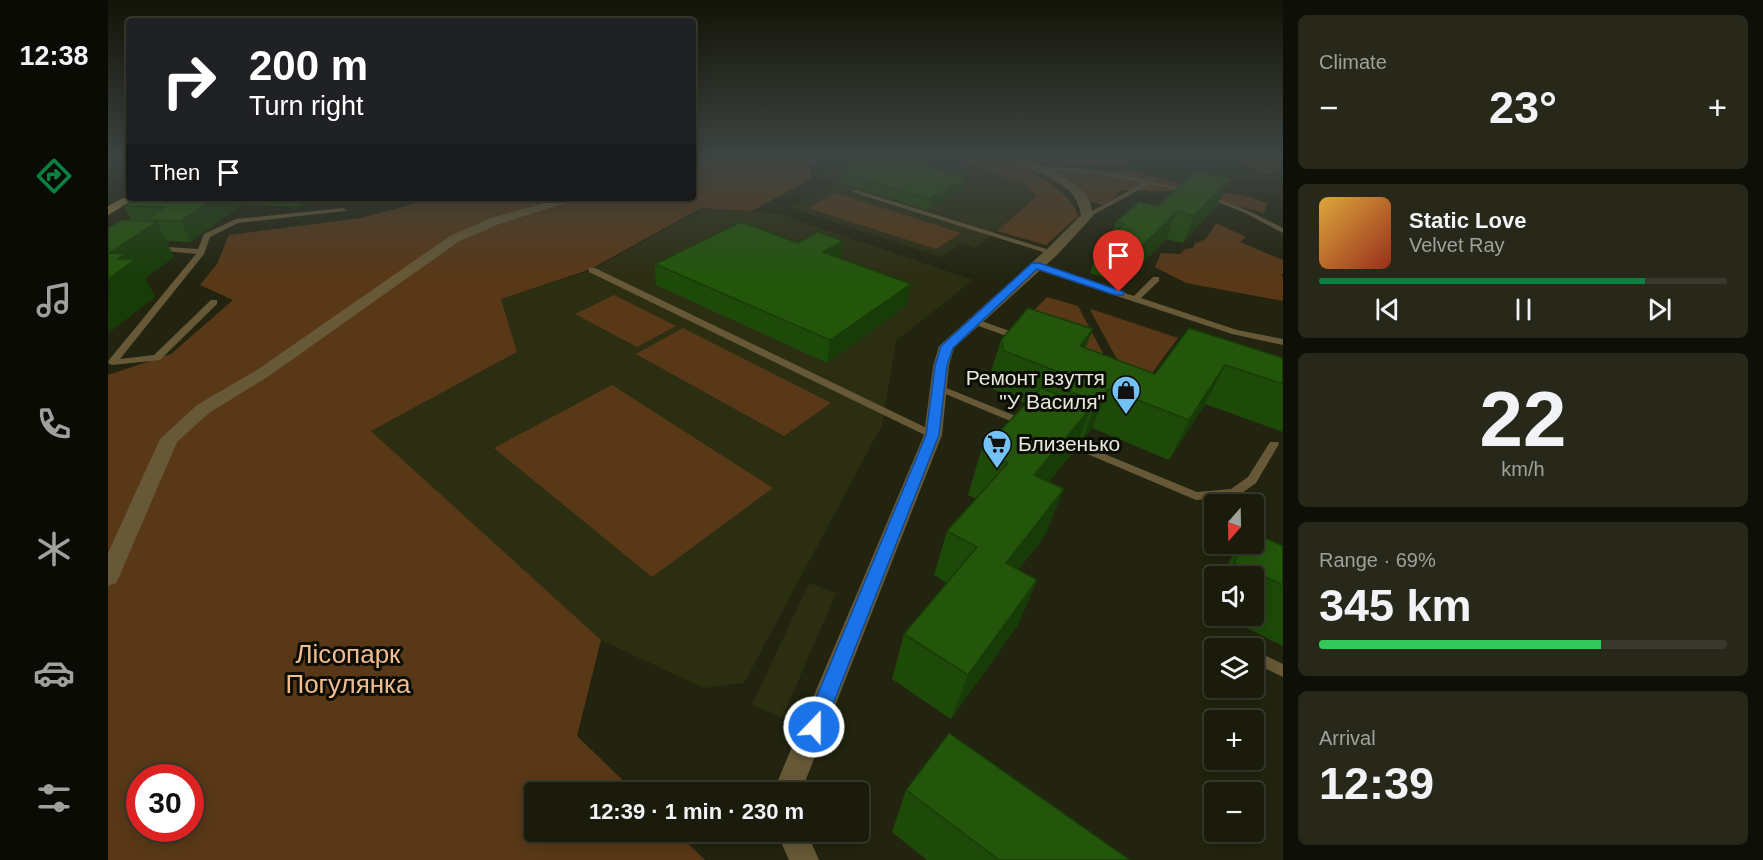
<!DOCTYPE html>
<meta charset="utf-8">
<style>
:root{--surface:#1a1b0b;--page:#272819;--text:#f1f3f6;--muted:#9fa19d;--line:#38392c;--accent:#0b8043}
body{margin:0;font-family:Helvetica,sans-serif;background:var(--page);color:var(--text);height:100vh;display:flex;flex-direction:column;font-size:22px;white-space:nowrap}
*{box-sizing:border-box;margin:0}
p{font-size:20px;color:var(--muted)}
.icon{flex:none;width:33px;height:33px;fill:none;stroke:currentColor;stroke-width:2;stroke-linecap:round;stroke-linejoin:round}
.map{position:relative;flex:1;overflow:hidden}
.side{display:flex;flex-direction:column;gap:15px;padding:15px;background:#0e0f06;width:480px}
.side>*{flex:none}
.top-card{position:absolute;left:18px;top:18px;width:570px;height:183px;border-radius:6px;box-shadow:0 3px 15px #0003,0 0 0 2px var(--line);background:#202124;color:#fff;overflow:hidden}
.needle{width:39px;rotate:200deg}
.tools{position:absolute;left:1096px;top:494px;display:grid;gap:12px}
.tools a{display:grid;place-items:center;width:60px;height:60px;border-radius:6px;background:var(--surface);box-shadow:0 3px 15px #0003,0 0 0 2px var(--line);font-size:30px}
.speed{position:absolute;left:18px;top:764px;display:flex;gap:12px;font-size:30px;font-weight:700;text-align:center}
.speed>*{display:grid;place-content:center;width:78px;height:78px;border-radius:50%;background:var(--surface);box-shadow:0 3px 15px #0003,0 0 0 2px var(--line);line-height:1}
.speed .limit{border:9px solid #d22;background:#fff;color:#111}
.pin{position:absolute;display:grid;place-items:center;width:51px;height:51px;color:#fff;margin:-62px -26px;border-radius:50% 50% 50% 0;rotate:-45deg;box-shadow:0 0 6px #0007}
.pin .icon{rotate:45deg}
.me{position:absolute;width:66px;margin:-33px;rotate:22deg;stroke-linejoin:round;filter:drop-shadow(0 0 4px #0008)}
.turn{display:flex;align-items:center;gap:21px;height:126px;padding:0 24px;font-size:27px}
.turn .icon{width:78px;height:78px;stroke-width:2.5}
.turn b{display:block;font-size:42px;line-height:51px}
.then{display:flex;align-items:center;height:57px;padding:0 24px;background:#0003;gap:12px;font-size:22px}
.big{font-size:45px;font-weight:700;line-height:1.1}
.side .card{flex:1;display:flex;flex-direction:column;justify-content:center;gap:9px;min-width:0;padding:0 21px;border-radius:9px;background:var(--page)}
.side .dial{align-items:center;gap:0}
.dial b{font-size:78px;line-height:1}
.song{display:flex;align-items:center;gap:18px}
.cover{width:72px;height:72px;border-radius:9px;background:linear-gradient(135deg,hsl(40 70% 55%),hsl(10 70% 35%))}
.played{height:6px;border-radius:3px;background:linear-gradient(90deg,var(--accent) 80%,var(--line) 80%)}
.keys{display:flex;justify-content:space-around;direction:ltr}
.heat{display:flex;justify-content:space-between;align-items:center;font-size:33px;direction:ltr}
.charge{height:9px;border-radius:4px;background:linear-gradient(90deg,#34c759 69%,var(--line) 0)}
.trip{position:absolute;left:416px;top:782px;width:345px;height:60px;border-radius:6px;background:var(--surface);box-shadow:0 3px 15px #0003,0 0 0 2px var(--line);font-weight:700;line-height:60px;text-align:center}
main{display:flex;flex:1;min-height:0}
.dock{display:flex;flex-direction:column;width:108px;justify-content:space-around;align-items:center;background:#0a0b04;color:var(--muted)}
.dock .icon{width:42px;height:42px}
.dock .on{color:var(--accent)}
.dock b{font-size:27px;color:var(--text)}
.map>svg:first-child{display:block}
</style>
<main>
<nav class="dock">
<b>12:38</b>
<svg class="icon on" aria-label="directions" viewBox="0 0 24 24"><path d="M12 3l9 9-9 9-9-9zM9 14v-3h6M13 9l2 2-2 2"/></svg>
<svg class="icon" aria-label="music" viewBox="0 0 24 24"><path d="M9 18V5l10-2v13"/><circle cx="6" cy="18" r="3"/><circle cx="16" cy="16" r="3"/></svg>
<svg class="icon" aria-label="phone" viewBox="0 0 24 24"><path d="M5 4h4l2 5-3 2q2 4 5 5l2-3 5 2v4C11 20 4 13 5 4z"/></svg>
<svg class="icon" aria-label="climate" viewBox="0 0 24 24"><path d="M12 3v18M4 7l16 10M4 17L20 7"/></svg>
<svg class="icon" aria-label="car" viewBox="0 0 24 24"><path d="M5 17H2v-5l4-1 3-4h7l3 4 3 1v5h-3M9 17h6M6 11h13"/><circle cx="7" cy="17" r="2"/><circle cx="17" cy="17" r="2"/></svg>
<svg class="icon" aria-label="filters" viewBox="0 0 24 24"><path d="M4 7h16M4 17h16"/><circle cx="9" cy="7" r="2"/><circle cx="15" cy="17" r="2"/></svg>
</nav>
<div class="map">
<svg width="1175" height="860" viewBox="0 0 1175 860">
<rect width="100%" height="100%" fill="#22240f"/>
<!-- built -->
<path fill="#2c2e12" d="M738 157H842L917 185 928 198 868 248 853 243 833 257 681 207 726 185 712 169Z
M595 208 671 214 865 280 788 341 774 425 636 683 596 688 493 640 263 431 409 352 392 299 484 270Z
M701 583 728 593 674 718 644 705Z"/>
<!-- green -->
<path fill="#593817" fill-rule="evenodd" d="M585 157H711L701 166 703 179 644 211 593 208 483 269 393 299 409 352 263 431 493 640 469 736 527 792H426V831H567L597 860H0V375L63 354 125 300 92 285 109 264 121 235 253 218 327 198H585ZM32 777H82V828H32Z
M842 157C857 157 875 154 889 157 913 162 965 192 970 216L938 245 889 231 928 197 917 185Z
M919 157H1018V165L952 164Z
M1129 157H1175L1163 174 1153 173Z
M1025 170 1082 188 1135 195 1159 203 1156 213 1078 192 1012 190 1005 199 994 205 979 200 939 178 957 172Z
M728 193 853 233 828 249 700 208Z
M1108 223 1138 237 1132 242 1175 260V274H1173L1175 277V301L1078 283 1047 267 1053 253 1073 254 1077 249 1085 248 1087 243 1098 239Z
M506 295 568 326 529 347 467 314Z
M939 297 970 306 997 357 911 326Z
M983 309 1070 338 1044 373 1010 361 982 310Z
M575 328 723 403 676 436 528 354Z
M504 385 665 488 544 577 386 448Z"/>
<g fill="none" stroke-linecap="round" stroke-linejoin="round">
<!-- lane -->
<path fill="#675937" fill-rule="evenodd" d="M933 167 970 168 1008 173 1084 191 1081 193 1042 184 979 218 976 216 977 215 1035 183 989 174 931 170V168Z
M744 190H748L948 252 941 254 744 192Z
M1097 195H1101L1141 211 1175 228V233L1137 213 1097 197Z
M235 208 238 210 237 211 130 223 102 237 96 254 12 359 46 355 103 300H109V304L52 360 4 365 0 363 1 360 88 254 48 250H45V246L90 249 96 234 128 219Z
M924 264H930L1026 296 1045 277H1051V281L1033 298 1129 330 1175 339V345L1124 334 924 268Z
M481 268H487L829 433 830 435 829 437H821L481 272Z
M865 318 913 335 914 337 910 340 907 339 862 323 861 321Z
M831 385 920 421 921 423 920 425H912L828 390 826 388Z
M955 437 1089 492 1123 489 1140 477 1162 442H1170L1171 444 1148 483 1130 496 1088 500 951 442 950 440 951 438Z
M1126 640 1135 644 1137 648H1120L1121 642Z
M1146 650 1175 664V677L1146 663Z"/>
<!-- street -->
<path fill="#675937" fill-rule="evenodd" d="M898 157C921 155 967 178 980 198 983 203 984 210 985 216L949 255 846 348 841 366 834 435 693 792H665L816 435 825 366 831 346 939 249 973 215C966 173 922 177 898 157Z
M455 198H473L391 224 350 242 161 376 101 413 69 442 11 577 8 583 0 586V553L52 439 89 405 149 370 342 236 383 218Z
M668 831H698L711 860H681Z"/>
<!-- secondary -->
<path fill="#8e7740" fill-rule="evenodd" d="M21 195V198H29L0 215V206Z"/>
</g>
<!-- wall -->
<path fill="#1e4a09" d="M733 172 857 188 820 210 732 183Z
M29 198H203L192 207 135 204 82 242 58 241 66 257 37 278 47 297 0 333 23 220 16 206Z
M1110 204 1075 243 1058 239 1014 283 982 273 992 245 1003 235 1008 222 1050 206Z
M690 243 732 258 798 306 719 363 548 285 547 264Z
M1081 328 1175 358V432L1097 404 1061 460 984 428 973 442 970 440 966 451 940 482 938 534 910 570 929 580 910 625 843 719 784 679 796 634 839 583 826 575 839 531 868 499 860 495 873 451 919 404 885 389 881 378 893 340 977 348 1047 374Z
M1133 543H1146L1175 546V646L1112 615H1146V576H1112Z
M1107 586V612L1097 607Z
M798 790 1022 860H819L784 832Z"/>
<!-- shaded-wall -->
<path fill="#183c08" d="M859 178 857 188 820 210 822 199Z
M1122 179 1110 204 1075 243 1086 216Z
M107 198H133L135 204 82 242 73 221Z
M189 198H203L192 207Z
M1069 211 1058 239 1014 283 1025 255Z
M49 222 66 257 37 278 47 297 0 333 1 253Z
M735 241 732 262 715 252Z
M803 284 798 306 719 363 722 340Z
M985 329 970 366 972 346Z
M1117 365 1097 404 1061 460 1081 420Z
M1001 389 984 428 973 442 989 402Z
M983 408 966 451 910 519 926 475Z
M956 489 938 534 881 608 898 563Z
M929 580 910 625 843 719 860 675Z"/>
<!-- building -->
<path fill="#23560b" stroke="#183c08" stroke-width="1.5" d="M766 157H784L859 178 822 199 733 172Z
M1087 171 1122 179 1086 216 1069 211 1025 255 992 245 1016 224 1008 222 1031 202 1050 206Z
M29 198H107L73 221 37 220 56 207 16 206Z
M14 220 49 222 1 253 17 254 10 259H28L0 279V228Z
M633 222 690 243 710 232 735 241 715 252 803 284 722 340 547 264Z
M920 308 985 329 972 346 1047 374 1081 328 1175 358V384L1117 365 1081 420 1001 389 989 402 940 383 951 372 896 351 893 340Z
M933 388 983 408 926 475 956 489 898 563 929 580 860 675 796 634 869 547 839 531 900 463 873 451Z
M1146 533 1175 546V585L1126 563 1135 543H1146Z
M841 733 1022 860H891L798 790Z"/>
<!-- sky -->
<linearGradient id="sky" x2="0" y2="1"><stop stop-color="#131408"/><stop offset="0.57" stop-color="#3e4542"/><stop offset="1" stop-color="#3e4542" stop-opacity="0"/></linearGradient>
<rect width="1175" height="277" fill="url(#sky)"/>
<!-- route -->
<path fill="#1a73e8" stroke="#114b97" stroke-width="1.5" d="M924 263H931L1016 292 1015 295H1007L929 269 845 348 839 366 831 435 716 727 713 734 706 737 699 734 696 727 818 435 827 366 833 346Z"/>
<!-- icons -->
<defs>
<g id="shop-pin" transform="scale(1.5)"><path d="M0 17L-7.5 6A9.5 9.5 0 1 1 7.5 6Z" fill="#73c1f5" stroke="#0c0d05"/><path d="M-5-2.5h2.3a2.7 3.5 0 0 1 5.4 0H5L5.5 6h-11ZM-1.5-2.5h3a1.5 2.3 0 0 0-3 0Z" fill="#111"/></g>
<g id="supermarket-pin" transform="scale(1.5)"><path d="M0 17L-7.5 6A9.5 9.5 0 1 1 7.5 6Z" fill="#73c1f5" stroke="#0c0d05"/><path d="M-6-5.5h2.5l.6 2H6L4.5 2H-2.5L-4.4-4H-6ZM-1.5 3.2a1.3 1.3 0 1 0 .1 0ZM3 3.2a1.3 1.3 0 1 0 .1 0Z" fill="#111"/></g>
</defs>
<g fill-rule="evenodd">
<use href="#shop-pin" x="1018" y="390"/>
<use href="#supermarket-pin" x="889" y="444"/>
</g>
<g text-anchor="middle" stroke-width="6" stroke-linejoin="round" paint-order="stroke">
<!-- poi labels -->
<g font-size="21" fill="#e7e9dc" stroke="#0c0d05" text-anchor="end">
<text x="997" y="385">Ремонт взуття<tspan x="997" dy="24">"У Василя"</tspan></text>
<text x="910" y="451" text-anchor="start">Близенько</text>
</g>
<!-- near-park labels -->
<g font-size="26" fill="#f3bc8e" stroke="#0c0d05">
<text x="240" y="663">Лісопарк<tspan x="240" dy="30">Погулянка</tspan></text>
</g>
</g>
</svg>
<div class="tools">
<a><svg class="needle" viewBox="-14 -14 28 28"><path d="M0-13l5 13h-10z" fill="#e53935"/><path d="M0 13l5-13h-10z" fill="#9fa19d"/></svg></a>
<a><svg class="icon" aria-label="sound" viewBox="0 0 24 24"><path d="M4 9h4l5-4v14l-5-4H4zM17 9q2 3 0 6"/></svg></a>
<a><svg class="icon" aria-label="layers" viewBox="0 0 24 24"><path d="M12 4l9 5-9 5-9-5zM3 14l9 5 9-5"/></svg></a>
<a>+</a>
<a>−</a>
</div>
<div class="speed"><div class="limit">30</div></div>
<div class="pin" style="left:1011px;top:292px;background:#d93025"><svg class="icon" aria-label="arrive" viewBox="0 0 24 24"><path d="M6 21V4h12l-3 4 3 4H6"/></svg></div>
<svg class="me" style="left:706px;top:727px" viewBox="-20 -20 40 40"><circle r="17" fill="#1a73e8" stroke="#fff" stroke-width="3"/><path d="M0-11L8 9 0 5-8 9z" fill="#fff"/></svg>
<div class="trip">12:39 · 1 min · 230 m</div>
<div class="top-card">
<div class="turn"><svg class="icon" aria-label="right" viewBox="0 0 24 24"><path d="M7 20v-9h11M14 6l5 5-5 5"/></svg><div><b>200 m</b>Turn right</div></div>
<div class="then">Then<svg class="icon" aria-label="arrive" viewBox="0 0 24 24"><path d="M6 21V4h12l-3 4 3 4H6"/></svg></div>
</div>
</div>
<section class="side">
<div class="card"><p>Climate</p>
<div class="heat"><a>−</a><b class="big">23°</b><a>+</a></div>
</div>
<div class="card">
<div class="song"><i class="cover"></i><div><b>Static Love</b><p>Velvet Ray</p></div></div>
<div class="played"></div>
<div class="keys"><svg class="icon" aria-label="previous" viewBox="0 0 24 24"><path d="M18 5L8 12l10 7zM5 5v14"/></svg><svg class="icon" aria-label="pause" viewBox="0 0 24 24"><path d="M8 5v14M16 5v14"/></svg><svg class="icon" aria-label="next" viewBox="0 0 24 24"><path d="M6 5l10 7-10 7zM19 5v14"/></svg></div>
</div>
<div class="card dial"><b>22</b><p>km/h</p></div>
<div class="card"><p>Range · 69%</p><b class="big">345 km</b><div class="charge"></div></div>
<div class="card"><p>Arrival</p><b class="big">12:39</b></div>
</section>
</main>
